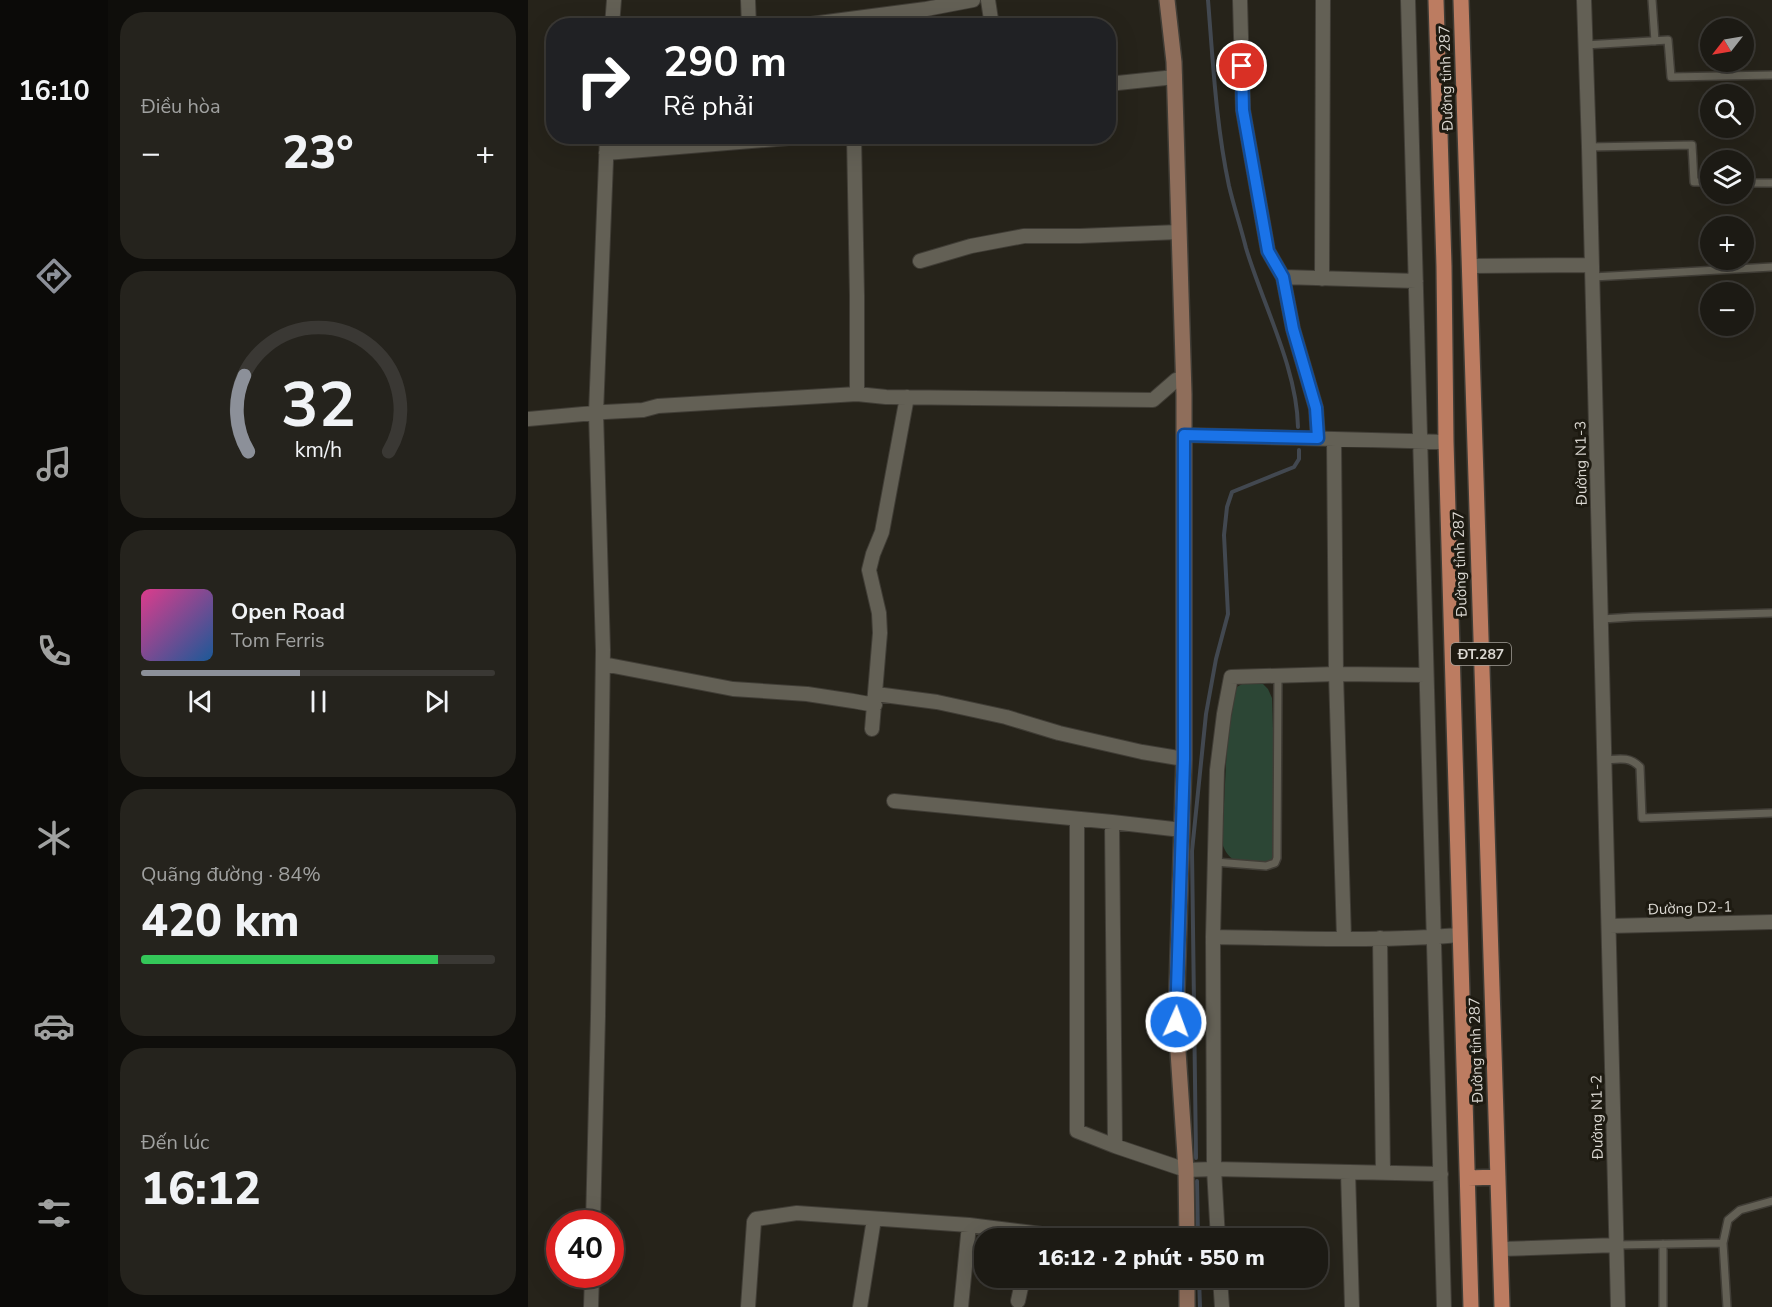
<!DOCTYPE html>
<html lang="vi">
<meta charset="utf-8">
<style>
:root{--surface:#1c1a14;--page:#25231d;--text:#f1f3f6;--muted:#a0a1a0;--line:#3a3834;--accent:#8c9099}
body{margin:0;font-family:"Nunito Sans",sans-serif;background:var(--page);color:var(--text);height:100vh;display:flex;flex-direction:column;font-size:22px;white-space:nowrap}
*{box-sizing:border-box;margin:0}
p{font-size:20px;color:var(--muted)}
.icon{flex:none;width:33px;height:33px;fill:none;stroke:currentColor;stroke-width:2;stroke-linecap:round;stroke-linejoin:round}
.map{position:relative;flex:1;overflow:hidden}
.side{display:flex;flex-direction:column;gap:12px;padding:12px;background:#0f0e0b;width:420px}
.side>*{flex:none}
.guide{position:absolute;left:18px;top:18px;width:570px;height:126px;border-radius:24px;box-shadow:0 6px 24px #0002,0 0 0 2px var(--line);background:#202124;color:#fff;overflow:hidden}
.needle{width:39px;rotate:239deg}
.buttons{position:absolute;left:1172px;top:18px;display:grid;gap:12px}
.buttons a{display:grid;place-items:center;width:54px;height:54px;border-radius:50%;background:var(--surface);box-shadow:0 6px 24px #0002,0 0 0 2px var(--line);font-size:30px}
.speed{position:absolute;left:18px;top:1210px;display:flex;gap:12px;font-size:30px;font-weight:700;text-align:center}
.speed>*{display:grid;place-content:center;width:78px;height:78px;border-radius:50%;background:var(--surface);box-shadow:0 6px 24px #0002,0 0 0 2px var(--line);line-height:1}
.speed .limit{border:9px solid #d22;background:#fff;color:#111}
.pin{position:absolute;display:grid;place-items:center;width:51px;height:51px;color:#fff;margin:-26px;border:3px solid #fff;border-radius:50%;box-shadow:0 2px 6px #0007}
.me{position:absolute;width:66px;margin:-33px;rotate:2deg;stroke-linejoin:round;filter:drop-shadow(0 0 4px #0008)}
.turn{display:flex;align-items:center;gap:21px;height:126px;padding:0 18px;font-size:27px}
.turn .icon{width:78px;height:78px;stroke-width:2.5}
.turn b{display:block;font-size:42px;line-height:51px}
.big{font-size:45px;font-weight:800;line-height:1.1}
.side .widget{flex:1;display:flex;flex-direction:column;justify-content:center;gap:9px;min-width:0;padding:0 21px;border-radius:24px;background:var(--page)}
.side .dial{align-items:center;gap:0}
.dial svg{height:156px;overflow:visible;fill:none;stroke:var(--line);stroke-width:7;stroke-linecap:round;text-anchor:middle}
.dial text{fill:var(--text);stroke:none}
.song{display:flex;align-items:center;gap:18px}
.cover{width:72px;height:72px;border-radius:9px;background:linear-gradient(135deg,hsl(330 70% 55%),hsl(210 70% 35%))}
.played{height:6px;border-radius:3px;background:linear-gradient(90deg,var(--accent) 45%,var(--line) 45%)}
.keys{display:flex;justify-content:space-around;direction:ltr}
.heat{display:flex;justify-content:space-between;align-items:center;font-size:33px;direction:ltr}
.charge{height:9px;border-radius:4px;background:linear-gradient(90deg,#34c759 84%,var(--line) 0)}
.trip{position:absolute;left:446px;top:1228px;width:354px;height:60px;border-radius:24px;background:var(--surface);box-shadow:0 6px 24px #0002,0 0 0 2px var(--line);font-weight:800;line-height:60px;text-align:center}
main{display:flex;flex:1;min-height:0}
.dock{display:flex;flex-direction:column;width:108px;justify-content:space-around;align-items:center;background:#0b0a08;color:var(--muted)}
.dock .icon{width:42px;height:42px}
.dock .selected{color:var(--accent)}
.dock b{font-size:27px;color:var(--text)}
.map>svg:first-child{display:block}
</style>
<main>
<nav class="dock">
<b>16:10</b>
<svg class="icon selected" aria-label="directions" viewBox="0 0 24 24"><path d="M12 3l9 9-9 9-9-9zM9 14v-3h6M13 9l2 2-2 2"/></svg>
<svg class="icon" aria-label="music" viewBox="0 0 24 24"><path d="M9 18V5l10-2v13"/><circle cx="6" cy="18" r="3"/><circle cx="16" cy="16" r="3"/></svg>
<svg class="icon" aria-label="phone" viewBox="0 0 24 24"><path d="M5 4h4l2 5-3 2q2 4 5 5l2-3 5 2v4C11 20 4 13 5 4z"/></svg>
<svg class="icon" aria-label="climate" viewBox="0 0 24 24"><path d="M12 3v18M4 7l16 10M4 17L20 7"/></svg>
<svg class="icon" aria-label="car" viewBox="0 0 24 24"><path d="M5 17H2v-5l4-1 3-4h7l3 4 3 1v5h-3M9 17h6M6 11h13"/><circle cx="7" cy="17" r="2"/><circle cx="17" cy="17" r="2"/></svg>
<svg class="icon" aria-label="filters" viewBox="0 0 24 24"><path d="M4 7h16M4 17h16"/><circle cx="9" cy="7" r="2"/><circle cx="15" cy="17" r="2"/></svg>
</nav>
<section class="side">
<div class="widget"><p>Điều hòa</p>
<div class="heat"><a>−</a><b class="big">23°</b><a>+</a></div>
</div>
<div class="widget dial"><svg viewBox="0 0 100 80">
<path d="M14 69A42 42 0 1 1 86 69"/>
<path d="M14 69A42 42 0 0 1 12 30" stroke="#8c9099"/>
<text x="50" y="56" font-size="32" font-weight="700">32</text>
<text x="50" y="72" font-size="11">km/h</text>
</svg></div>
<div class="widget">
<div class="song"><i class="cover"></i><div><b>Open Road</b><p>Tom Ferris</p></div></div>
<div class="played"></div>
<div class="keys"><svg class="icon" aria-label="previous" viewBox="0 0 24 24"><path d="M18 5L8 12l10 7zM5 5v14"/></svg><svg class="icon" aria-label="pause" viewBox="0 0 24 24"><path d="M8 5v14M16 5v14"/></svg><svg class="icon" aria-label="next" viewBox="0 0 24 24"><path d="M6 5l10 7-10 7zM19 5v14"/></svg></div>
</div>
<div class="widget"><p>Quãng đường · 84%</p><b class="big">420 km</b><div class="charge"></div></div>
<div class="widget"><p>Đến lúc</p><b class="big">16:12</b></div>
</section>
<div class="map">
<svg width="1244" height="1307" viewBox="0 0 1244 1307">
<rect width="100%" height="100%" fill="#26231a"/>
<!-- green -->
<path fill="#2c4635" d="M714 684H735L740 689 744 698 749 852 743 864C721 864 702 868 694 843L699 745 707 688Z"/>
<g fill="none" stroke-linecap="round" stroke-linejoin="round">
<!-- stream -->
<path stroke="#424850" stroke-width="4" d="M680 0C685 62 688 125 701 186 706 207 713 228 718 248 735 305 769 368 770 427
M668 1158 664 851 678 714 688 659 700 614 696 535 699 507 704 492 766 467 771 459V450
M669 1181 670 1239
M671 1278 672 1307"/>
<!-- lane casing -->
<g stroke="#403d36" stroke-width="10">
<path id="lane" d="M1124 0 1127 41
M1057 45 1140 40 1143 77 1244 75
M1061 147 1164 145 1166 182H1182
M1215 183H1244
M1065 277 1244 267
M1074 619 1105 617 1244 613
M1077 760C1091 759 1101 756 1112 767L1114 818 1244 813
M687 862 738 866 747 863 749 858 750 675
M1135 1244V1307
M1089 1245 1195 1243
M1199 1307 1195 1243 1200 1220 1212 1210 1244 1201"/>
</g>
<!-- street casing -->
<g stroke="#403d36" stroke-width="16">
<path id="street" d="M220 0 221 26
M460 0 464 26
M712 0 715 110 740 251 755 277 888 281
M880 0 916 1307
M1056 0 1061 147 1090 1307
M84 26 86 0
M268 26 398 9 445 0
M580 84 647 77
M326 136 329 296V394
M78 153 285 136
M392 261 443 246 496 236H552L651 232
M942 266 1064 265
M755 277 765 329 788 408 790 438
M794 279 795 0
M0 419 77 412 115 410 130 406 329 394 358 397 625 400 648 380 655 378
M656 435 918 442
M806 440 808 674 816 938
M75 664 205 689 279 694 325 701 347 705
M348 694 409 702 478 717 531 733 614 752 656 759
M344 729 352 633 351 613 341 570 345 554 354 532 379 397
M366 801 584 822 654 830
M549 819V1131L587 1146 658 1170 686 1169 913 1174
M584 822 587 1146
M1081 926 1244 922
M685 937 689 770 696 714 703 677 808 674 898 675
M852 938 855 1173
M820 1172 824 1307
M65 1224 70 1016 75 650 68 413 79 136
M690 1239 686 1169 685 937C767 938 850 942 932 935
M973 1249 1089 1245
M692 1278 694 1307
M490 1301 495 1278
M63 1307 64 1275
M220 1307 226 1222 228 1219 269 1213 441 1225 554 1239
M332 1307 346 1219
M433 1307 441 1225"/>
</g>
<!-- secondary casing -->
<g stroke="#403d36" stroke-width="18">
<path id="secondary" d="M639 0 646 62 656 394V759L648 1022 658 1170 659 1239
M659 1278V1307"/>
</g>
<!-- primary casing -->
<g stroke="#403d36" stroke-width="18">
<path id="primary" d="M908 0 916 266 918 442 943 1307
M933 0 974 1307
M940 1178 970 1177"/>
</g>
<!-- lane -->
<use href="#lane" stroke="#636055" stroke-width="7"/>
<!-- street -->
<use href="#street" stroke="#636055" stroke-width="14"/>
<!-- secondary -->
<use href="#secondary" stroke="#8f6e5b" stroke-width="15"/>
<!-- primary -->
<use href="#primary" stroke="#bc7c61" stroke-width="15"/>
</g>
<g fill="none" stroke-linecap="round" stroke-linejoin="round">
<!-- route casing -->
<g stroke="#114b97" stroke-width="15">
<path id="route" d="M648 1022 656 759V435L790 438 788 408 765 329 755 277 740 251 715 110 714 66"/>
</g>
<!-- route -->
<use href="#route" stroke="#1a73e8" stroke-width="10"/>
</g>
<g text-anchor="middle" stroke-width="6" stroke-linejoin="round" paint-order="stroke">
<!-- shield labels -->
<rect fill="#1d1a11" stroke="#a29f98" stroke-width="1.5" x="923" y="643" width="60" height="22" rx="4.5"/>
<g font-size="14" font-weight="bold" fill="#dbd8d2">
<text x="953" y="659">ĐT.287</text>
</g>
<!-- street labels -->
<g font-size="15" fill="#dbd8d2" stroke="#1d1a11">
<text transform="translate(918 78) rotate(-92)" y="5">Đường tỉnh 287</text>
<text transform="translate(1053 463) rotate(-91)" y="5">Đường N1-3</text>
<text transform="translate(932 564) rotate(-92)" y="5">Đường tỉnh 287</text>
<text transform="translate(1162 908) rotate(-2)" y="5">Đường D2-1</text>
<text transform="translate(948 1050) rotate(-92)" y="5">Đường tỉnh 287</text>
<text transform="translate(1069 1117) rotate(-91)" y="5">Đường N1-2</text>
</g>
</g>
</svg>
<div class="buttons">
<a><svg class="needle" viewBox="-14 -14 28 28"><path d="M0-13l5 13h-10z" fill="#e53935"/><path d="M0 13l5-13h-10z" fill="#a0a1a0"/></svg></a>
<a><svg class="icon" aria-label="search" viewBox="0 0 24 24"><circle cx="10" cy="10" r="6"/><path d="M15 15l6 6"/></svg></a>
<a><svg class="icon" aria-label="layers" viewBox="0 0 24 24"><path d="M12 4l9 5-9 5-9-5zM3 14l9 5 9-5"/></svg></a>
<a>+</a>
<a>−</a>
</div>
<div class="speed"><div class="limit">40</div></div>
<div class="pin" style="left:714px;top:66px;background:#d93025"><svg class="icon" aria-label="arrive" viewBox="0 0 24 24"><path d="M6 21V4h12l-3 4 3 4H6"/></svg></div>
<svg class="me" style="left:648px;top:1022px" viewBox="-20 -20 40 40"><circle r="17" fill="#1a73e8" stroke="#fff" stroke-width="3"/><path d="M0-11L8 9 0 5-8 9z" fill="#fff"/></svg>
<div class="trip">16:12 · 2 phút · 550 m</div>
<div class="guide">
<div class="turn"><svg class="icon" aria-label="right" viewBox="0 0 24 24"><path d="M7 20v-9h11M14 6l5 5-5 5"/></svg><div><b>290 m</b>Rẽ phải</div></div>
</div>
</div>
</main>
